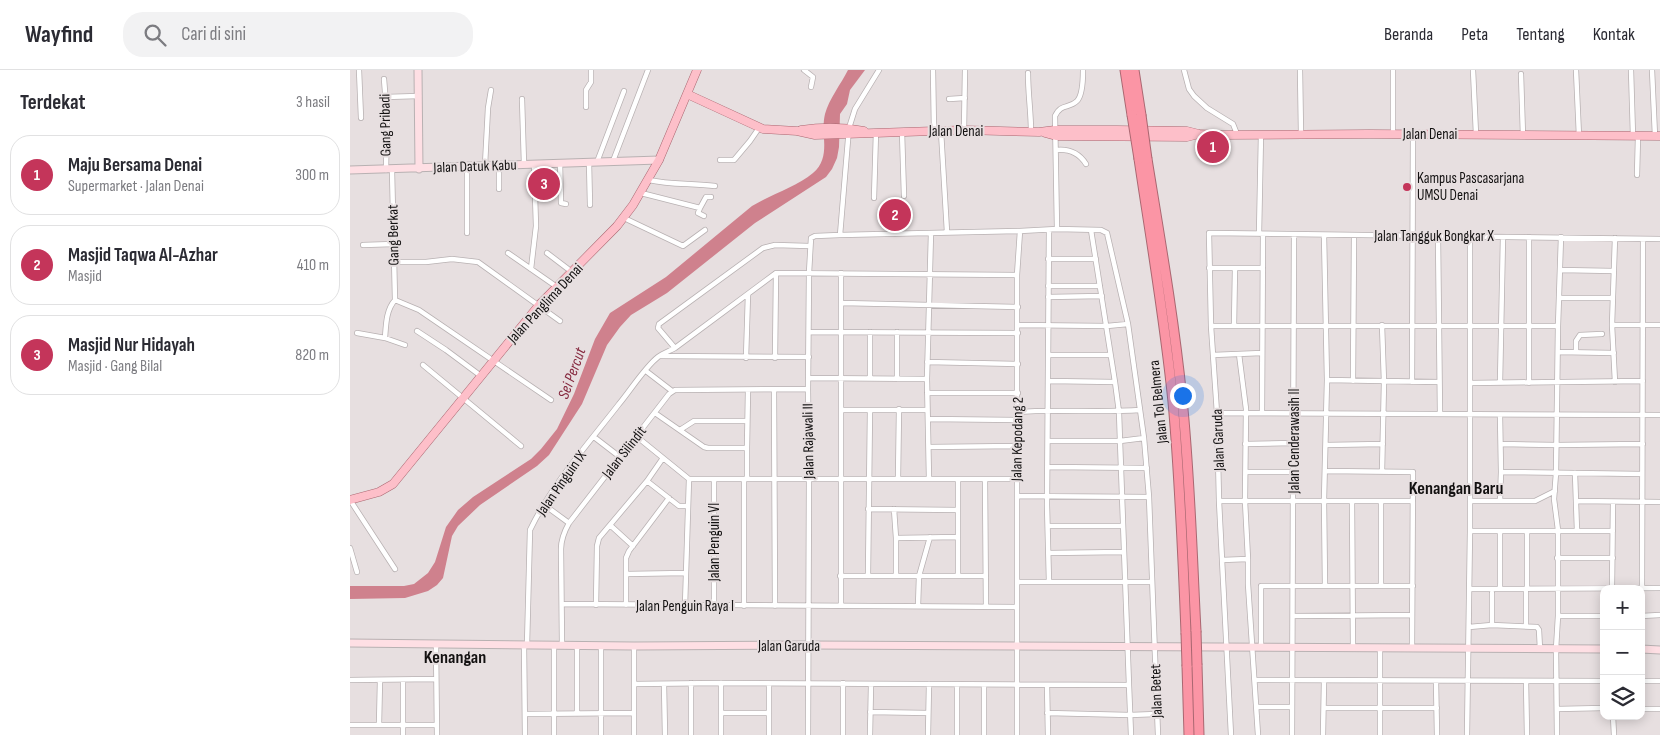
<!DOCTYPE html>
<html lang="id">
<meta charset="utf-8">
<style>
:root{--surface:#fff;--page:#f2f2f3;--text:#2b2b33;--muted:#7c7c81;--line:#e1e1e2;--accent:#c4355a}
body{margin:0;font-family:"Sofia Sans Condensed",sans-serif;background:var(--page);color:var(--text)}
.controls{position:absolute;right:15px;bottom:15px;display:grid;overflow:hidden;border-radius:10px;box-shadow:0 2px 12px #0003}
.controls button{width:45px;height:45px;display:grid;place-items:center;padding:0;border:0;border-bottom:1px solid var(--line);background:var(--surface);color:var(--text);font:25px sans-serif}
.you{position:absolute;left:832px;top:325px;width:18px;height:18px;margin:-12px;border:4px solid #fff;border-radius:50%;background:#1a73e8;box-shadow:0 0 0 8px #1a73e833}
.badge{display:grid;place-items:center;width:32px;height:32px;border-radius:50%;background:var(--accent);color:#fff;font-size:16px;font-weight:700}
.pin{position:absolute;translate:-50% -50%;border:2px solid #fff;box-shadow:0 1px 5px #0006}
.list{margin:0;padding:0;list-style:none}
h2{display:flex;justify-content:space-between;align-items:center;height:65px;margin:0;padding:0 20px;font-size:21px}
h2 small{font-size:16px;font-weight:400;color:var(--muted)}
.list li{display:grid;grid-template-columns:32px 1fr auto;gap:15px;align-items:center;box-sizing:border-box;height:80px;margin:0 10px 10px;padding:0 10px;border:1px solid var(--line);border-radius:20px}
.list b{display:block;font-size:19px;white-space:nowrap}
.list p{margin:0;font-size:16px;white-space:nowrap;color:var(--muted)}
.list em{font-size:16px;font-style:normal;color:var(--muted)}
.icon{flex:none;width:28px;height:28px;fill:none;stroke:currentColor;stroke-width:2;stroke-linecap:round;stroke-linejoin:round}
.map{position:relative;flex:none;width:1310px;height:665px;overflow:hidden}
header{display:flex;align-items:center;gap:30px;box-sizing:border-box;height:70px;padding:0 25px;background:var(--surface);border-bottom:1px solid var(--line)}
header strong{font-size:24px}
nav{display:flex;gap:28px;margin-inline-start:auto;font-size:18px}
.search{width:350px;height:45px;background:var(--page);display:flex;align-items:center;gap:12px;box-sizing:border-box;padding:0 18px;border-radius:20px;color:var(--muted);font-size:19px}
main{display:flex}
aside{flex:1;background:var(--surface)}
.map>svg:first-child{display:block}
</style>
<header>
<strong>Wayfind</strong>
<div class="search"><svg class="icon" aria-label="search" viewBox="0 0 24 24"><circle cx="10" cy="10" r="6"/><path d="M15 15l6 6"/></svg>Cari di sini</div>
<nav><a>Beranda</a><a>Peta</a><a>Tentang</a><a>Kontak</a></nav>
</header>
<main>
<aside>
<h2>Terdekat<small>3 hasil</small></h2>
<ul class="list">
<li><span class="badge">1</span><div><b>Maju Bersama Denai</b><p>Supermarket · Jalan Denai</p></div><em>300 m</em></li>
<li><span class="badge">2</span><div><b>Masjid Taqwa Al-Azhar</b><p>Masjid</p></div><em>410 m</em></li>
<li><span class="badge">3</span><div><b>Masjid Nur Hidayah</b><p>Masjid · Gang Bilal</p></div><em>820 m</em></li>
</ul>
</aside>
<div class="map">
<svg width="1310" height="665" viewBox="0 0 1310 665">
<rect width="100%" height="100%" fill="#e7dfe0"/>
<path fill="#cf818d" d="M498,0h17l-15,20 -3,14 -7,10 -1,33 -2,11 -5,11 -6,8 -71,46 -88,70 -36,22 -11,12 -13,18 -25,59 -33,51 -12,11 -57,39 -22,21 -6,10 -9,42 -6,7 -9,6 -23,7 -55,1v-13h54l10,-2 14,-11 7,-11 11,-35 12,-17 15,-13 58,-38 10,-10 16,-20 17,-35 21,-55 15,-26 56,-36 86,-71c20,-12 44,-19 61,-33 19,-16 7,-39 12,-59 4,-15 16,-30 23,-44z"/>
<g fill="none" stroke-linecap="round" stroke-linejoin="round">
<g stroke="#b8b1b2" stroke-width="6">
<path id="street" d="M9,0l2,48
M454,0l9,7 -2,10
M583,0l1,61
M834,0l5,19 5,7 13,12 26,16 4,10
M950,0l1,64
M1123,0l3,64
M1226,0l3,66
M1281,0l2,66
M1302,0l3,66
M678,3c0,21 3,39 3,59
M1171,4l2,62
M34,9l3,38 -1,53
M35,27l34,-1
M172,29l2,65
M599,29l16,-1
M236,37v-17l5,-8v-12
M614,60l1,-60
M591,61l6,101
M552,62l2,64
M1043,64v-64
M707,80c12,-1 22,3 29,14
M370,90h14l16,-19 9,-13
M263,91l35,-91
M239,92l1,43
M247,92l27,-71
M210,93l1,40 5,1
M135,95l3,-57 3,-18
M149,95v24
M117,96v67
M42,100l3,130
M1287,105l1,-38
M299,110c21,5 44,3 66,6
M291,123l59,15 -2,5 6,3
M524,128l2,-66
M350,138l6,-11h5
M274,148l59,28 22,-16
M707,159l-2,-113c6,-13 14,-7 22,-15 6,-6 6,-23 6,-31
M699,160l-2,275 2,77
M741,160l24,152
M909,164l2,-100
M490,165l9,-107 6,-19 24,-39
M974,165l3,145 -3,120 1,86
M1088,166l2,178
M1265,168l-3,87 3,57
M13,175l31,-1
M158,183l49,34
M197,183l25,19
M698,189h48
M44,192h32l26,-3 26,3 82,59
M859,198h54
M181,199l5,-43 -2,-62
M1210,200l54,1
M698,216h52
M698,227l54,-1
M1209,228h54
M45,230l24,10 132,90
M492,233l176,4
M668,255l89,1 21,-2
M1032,255l2,57 -2,90
M1262,255h48
M861,256h347
M884,256l1,-58
M67,261l29,19 35,26
M459,262l209,1
M7,263l28,5c1,-13 1,-28 10,-38
M35,268l20,7
M325,278l-17,-20 1,-4 104,-76 12,-3 34,1
M1208,282l56,1
M1226,282v-11l4,-6 22,-1
M699,285h61
M863,285l49,-2
M311,286l148,1
M396,288l2,-64
M425,288l1,-85
M577,292l91,2
M73,295l98,81
M296,301l26,20
M458,308l119,1
M520,308v-46
M547,309v-47
M977,310l112,2
M699,311l66,1 4,30 1,29 9,244
M1003,311l1,-145
M1062,312l1,-248
M1120,313l173,-2
M1150,313l3,-146
M1179,313v-146
M424,320l1,216
M577,323h91
M491,340h86
M667,342c41,-3 82,1 123,-2
M305,343l49,34 4,1h39v31
M867,343l443,2
M912,343l1,-179
M1150,345l1,57 141,2
M578,349l89,1
M330,360l14,-9h53
M286,366l53,43
M244,367l26,20
M699,371h71l24,-3
M895,374l49,-1
M1151,374l56,1 86,-1
M976,375l57,-1
M579,377l88,-1
M397,378l1,-58
M699,397l98,1
M975,401l88,1 -1,176
M896,402h48
M1225,403l2,58
M364,409v127
M548,409l1,-70
M579,409l-2,-100 4,-146
M608,409v97
M635,409l1,128
M297,411l32,25h8
M667,426l132,1
M0,430l45,69
M869,431h194
M1002,431l1,147
M1031,431v85
M1120,431h65l20,-10
M1150,431l1,-29
M1226,431l84,1
M193,434l26,19
M518,439l90,1
M544,439l2,29
M260,455l23,21
M698,456h75
M1120,461h143
M1150,461v57
M0,478l7,24
M699,483l75,-1
M1207,488h56
M898,489v25l10,151
M872,490l26,-1 -3,-58 1,-92 -7,-55
M276,504l60,-1
M518,505l2,-165
M490,506h146
M546,506v-38l62,-1
M667,512h134
M1177,518v-57
M1262,518l1,-85
M1292,518l1,-349
M1120,519l190,-1
M1142,523v32
M212,534l455,3
M246,535l1,-59 2,-8 48,-57 16,-23
M276,535v-47l3,-7 40,-53
M335,536l4,-127h328
M394,536v-127
M491,536v-333
M568,536l1,-30 11,-39
M943,546l119,-1
M1208,546h46
M1291,546l19,-1
M1176,556v-34
M1119,557l23,-2 45,2 2,3 1,19
M86,574l1,91
M174,575l1,90
M177,575l3,-115c22,-46 58,-86 89,-126 11,-13 26,-37 39,-47 5,-4 12,-6 17,-9l101,-75 241,2
M204,575v90
M212,575l-1,-96c0,-10 3,-17 8,-26l100,-129 6,-4 133,-1
M251,575v90
M911,577v-61h152
M0,610l86,-1
M905,610l349,1
M1086,611l1,54
M1176,611l1,54
M1291,611h19
M493,613v52
M284,614l87,-1 408,2 2,50
M314,614l1,51
M697,615l1,50
M907,637h35
M974,638h113
M1207,639l47,-1
M1291,639h19
M520,642l58,1
M371,643h48
M697,643l83,2 27,-1
M175,644l109,-1
M227,644v-68
M1263,646l1,19
M0,655h87
M29,655l1,-45
M53,665v-55
M284,665v-89
M341,665v-52
M371,665v-52
M419,665v-51
M458,665l1,-256 -1,-90 1,-116 2,-35 4,-2 25,-1 180,-4 37,-2 44,1 6,3 21,91 16,114 5,59 9,238
M520,665l1,-50
M578,665l1,-51
M607,665v-51
M634,665v-50
M667,665v-460l3,-44
M881,665l-12,-234 -2,-88 -6,-87 -2,-93 451,6
M942,665l2,-500
M973,665l1,-54
M1030,665v-87
M1117,665l3,-204v-295
M1207,665l-1,-86 2,-33v-86l-4,-31 2,-26 2,-147 3,-89"/>
</g>
<g stroke="#b8b1b2" stroke-width="9">
<path id="secondary" d="M68,0l1,99
M0,100l309,-10
M0,573l284,3 174,-1 796,4
M1291,579l19,1"/>
</g>
<g stroke="#aa6771" stroke-width="9">
<path id="primary" d="M337,24l76,35 34,2 18,4 149,-5 75,2 16,-2h62l70,1 12,3 23,1 147,-1 291,2
M451,60c21,-3 42,-3 63,1
M695,63l11,3 131,1 12,-3
M0,430l29,-8 14,-8 146,-179 78,-79 16,-21 26,-45 38,-90"/>
</g>
<g stroke="#aa6771" stroke-width="11">
<path id="highway" d="M775,0l7,45
M784,0l7,45
M789,89c12,81 26,162 34,243 7,77 10,154 13,231
M797,89c13,80 27,160 35,240 8,77 10,155 14,232
M847,595l2,70
M837,596l2,69"/>
</g>
<use href="#street" stroke="#fff" stroke-width="4.5"/>
<use href="#secondary" stroke="#fedfe4" stroke-width="7"/>
<use href="#primary" stroke="#fdbfc9" stroke-width="8"/>
<use href="#highway" stroke="#fb95a5" stroke-width="9"/>
<g stroke="#aa6771" stroke-width="11" stroke-linecap="butt">
<path id="highway-bridge" d="M782,45l7,44
M791,45l6,44
M846,561l1,34
M836,563l1,33"/>
</g>
<use href="#highway-bridge" stroke="#fb95a5" stroke-width="9"/>
</g>
<circle fill="#c4355a" stroke="#e7dfe0" stroke-width="2" cx="1057" cy="117" r="5"/>
<g text-anchor="middle" stroke-width="4" stroke-linejoin="round" paint-order="stroke">
<g font-size="15" fill="#131111" stroke="#e7dfe0">
<text transform="translate(35 55) rotate(-91)" y="5">Gang Pribadi</text>
<text x="606" y="66">Jalan Denai</text>
<text x="1080" y="69">Jalan Denai</text>
<text transform="translate(125 96) rotate(-2)" y="5">Jalan Datuk Kabu</text>
<text transform="translate(43 165) rotate(-91)" y="5">Gang Berkat</text>
<text x="1084" y="171">Jalan Tangguk Bongkar X</text>
<text transform="translate(195 233) rotate(-47)" y="5">Jalan Panglima Denai</text>
<text transform="translate(808 332) rotate(-96)" y="5">Jalan Tol Belmera</text>
<text transform="translate(667 369) rotate(-89)" y="5">Jalan Kepodang 2</text>
<text transform="translate(868 370) rotate(-92)" y="5">Jalan Garuda</text>
<text transform="translate(458 371) rotate(-91)" y="5">Jalan Rajawali II</text>
<text transform="translate(944 371) rotate(-90)" y="5">Jalan Cenderawasih II</text>
<text transform="translate(274 382) rotate(-52)" y="5">Jalan Silindit</text>
<text transform="translate(211 413) rotate(-55)" y="5">Jalan Pinguin IX</text>
<text transform="translate(364 472) rotate(-90)" y="5">Jalan Penguin VI</text>
<text x="335" y="541">Jalan Penguin Raya I</text>
<text x="439" y="581">Jalan Garuda</text>
<text transform="translate(806 621) rotate(-92)" y="5">Jalan Betet</text>
</g>
<g font-size="15" fill="#131111" stroke="#e7dfe0" text-anchor="start">
<text x="1067" y="113">Kampus Pascasarjana<tspan x="1067" dy="17">UMSU Denai</tspan></text>
</g>
<g font-size="16" font-style="italic" fill="#85283e" stroke="#e7dfe0">
<text transform="translate(221 303) rotate(-70)" y="6">Sei Percut</text>
</g>
<g font-size="18" font-weight="bold" fill="#131111" stroke="#e7dfe0">
<text x="1106" y="424">Kenangan Baru</text>
<text x="105" y="593">Kenangan</text>
</g>
</g>
</svg>
<div class="controls">
<button>+</button>
<button>−</button>
<button><svg class="icon" aria-label="layers" viewBox="0 0 24 24"><path d="M12 4l9 5-9 5-9-5zM3 14l9 5 9-5"/></svg></button>
</div>
<div class="you"></div>
<div class="pin badge" style="left:863px;top:77px">1</div>
<div class="pin badge" style="left:545px;top:145px">2</div>
<div class="pin badge" style="left:194px;top:114px">3</div>
</div>
</main>
